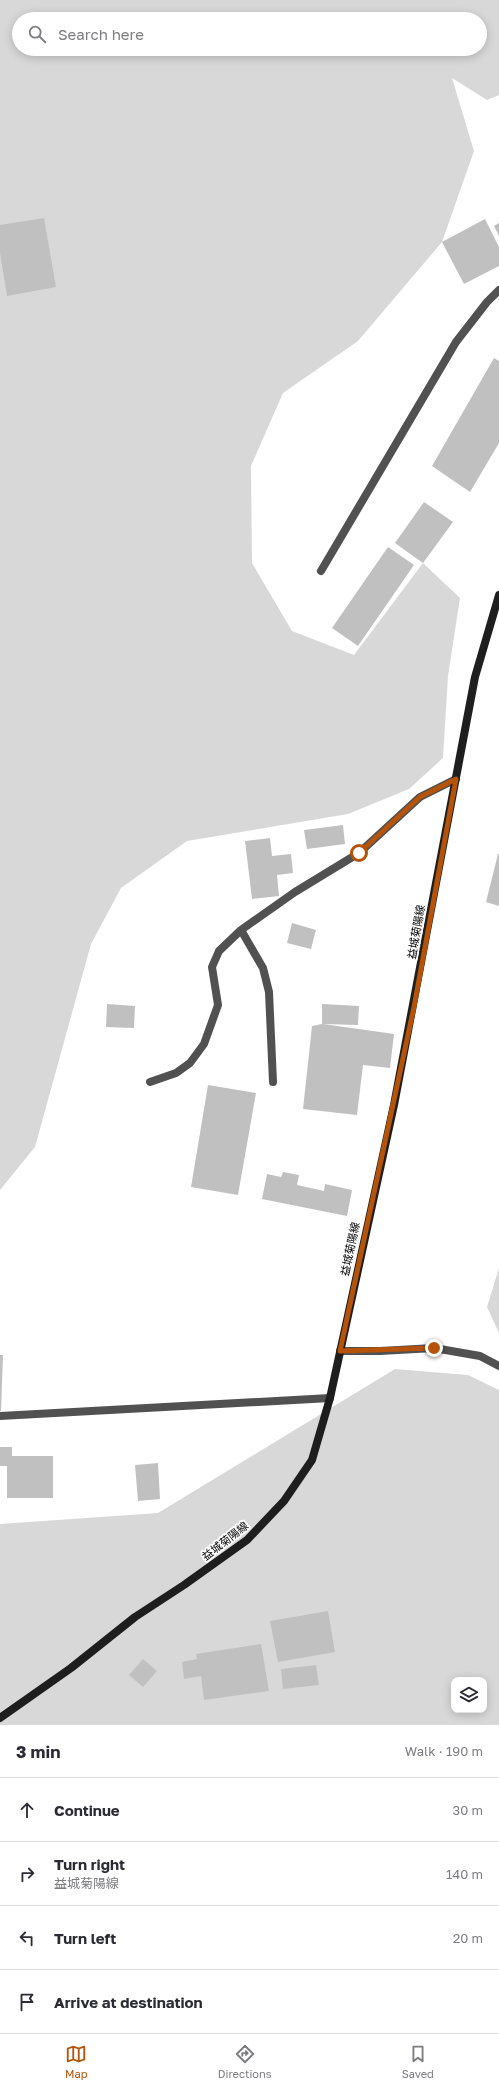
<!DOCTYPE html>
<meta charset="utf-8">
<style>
:root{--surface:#fff;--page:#f2f2f3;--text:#2b2b33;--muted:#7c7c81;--line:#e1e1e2;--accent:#b45309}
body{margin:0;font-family:"Golos Text","Noto Sans JP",sans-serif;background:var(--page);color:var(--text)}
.controls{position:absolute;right:12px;bottom:12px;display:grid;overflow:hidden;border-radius:8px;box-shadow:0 2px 10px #0003}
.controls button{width:36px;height:36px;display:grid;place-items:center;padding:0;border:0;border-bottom:1px solid var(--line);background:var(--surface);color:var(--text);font:20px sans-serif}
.stop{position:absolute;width:12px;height:12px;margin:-9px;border:3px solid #b45309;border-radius:50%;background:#fff}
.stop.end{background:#b45309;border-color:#fff;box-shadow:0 1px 4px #0008}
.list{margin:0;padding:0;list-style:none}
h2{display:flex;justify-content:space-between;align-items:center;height:52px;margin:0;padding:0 16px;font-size:17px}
h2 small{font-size:13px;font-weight:400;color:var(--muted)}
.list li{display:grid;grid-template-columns:26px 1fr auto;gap:12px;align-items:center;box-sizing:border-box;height:64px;padding:0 16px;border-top:1px solid var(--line)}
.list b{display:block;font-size:15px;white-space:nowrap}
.list p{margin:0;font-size:13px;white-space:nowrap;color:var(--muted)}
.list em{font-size:13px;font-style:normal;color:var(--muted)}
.icon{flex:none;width:22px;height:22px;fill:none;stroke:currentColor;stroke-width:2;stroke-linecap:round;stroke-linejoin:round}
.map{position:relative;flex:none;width:499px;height:1725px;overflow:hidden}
.search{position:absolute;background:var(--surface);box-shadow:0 2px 10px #0003;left:12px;right:12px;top:12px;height:44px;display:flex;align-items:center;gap:10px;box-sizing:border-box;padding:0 14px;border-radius:22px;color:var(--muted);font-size:15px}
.sheet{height:308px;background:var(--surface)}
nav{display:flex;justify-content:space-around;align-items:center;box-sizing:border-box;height:56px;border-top:1px solid var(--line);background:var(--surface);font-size:11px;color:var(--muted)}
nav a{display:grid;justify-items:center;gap:2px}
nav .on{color:var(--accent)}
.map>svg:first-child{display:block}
</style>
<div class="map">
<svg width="499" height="1725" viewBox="0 0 499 1725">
<rect width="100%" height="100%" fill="#fff"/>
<path fill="#d8d8d8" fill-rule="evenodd" d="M0,0h499v95l-12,5 -35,-22 22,73 -32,91 -84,99 -75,52 -32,73 1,97 40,68 62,24 69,-92 37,35 -12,78 -5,82 -34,31 -61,25 -161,27 -66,47 -30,56 -56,203 -35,43zM19,19h461v30h-461z
M499,1268v65l-12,-26z
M395,1369l73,6 31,15v335h-499v-201l158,-11zM454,1680h30v30h-30z"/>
<path fill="#c0c0c0" d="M44,218l12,69 -49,9 -7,-43v-28z
M485,219l14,28v19l-35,18 -22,-42z
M499,223v13l-5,-10z
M494,358l5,3v82l-29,49 -38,-26z
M424,502l29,20 -30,41 -28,-20z
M388,547l26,18 -56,81 -26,-18z
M343,825l2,19 -38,5 -3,-19z
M270,838l2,18 19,-2 2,19 -16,2 2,21 -27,3 -7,-58z
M498,854h1v52l-13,-4z
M292,923l24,7 -5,19 -24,-6z
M107,1004l28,2 -1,22 -28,-1z
M322,1004l37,2 -1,19 -35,-1 71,10 -4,34 -27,-3 -6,50 -54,-6 9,-83 10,-2z
M208,1085l48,8 -18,102 -47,-8z
M283,1172l16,3 -2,10 27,6 1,-7 27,6 -5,26 -85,-17 5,-25 14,3z
M0,1355h3l-2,56h-1z
M0,1447h12v9h41v42h-46v-32h-7z
M158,1463l2,36 -22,2 -3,-36z
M328,1611l7,41 -57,10 -8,-41z
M261,1644l8,47 -65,9 -3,-24 -17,3 -2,-17 15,-3 -1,-5z
M143,1659l14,12 -14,16 -14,-12z
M316,1665l3,20 -36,4 -2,-20z"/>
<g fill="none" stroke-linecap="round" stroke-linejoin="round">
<path stroke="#515151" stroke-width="8" d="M321,571l135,-229 31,-40 12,-12
M241,930l22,38 6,24 4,90
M150,1082l26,-9 14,-10 14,-19 14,-39 -6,-38 7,-16 22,-21 54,-38 64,-39 61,-56 36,-18
M0,1416l330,-18"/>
<path stroke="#515151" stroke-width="8" d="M340,1351h40l54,-3 46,8 19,10"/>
<path stroke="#1e1e1e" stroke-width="8" d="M0,1718l71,-50 64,-51 49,-32 63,-45 37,-39 28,-41 18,-62 64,-293 81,-428 24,-82"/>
</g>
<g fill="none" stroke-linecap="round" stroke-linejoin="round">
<path stroke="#b45309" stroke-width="5" d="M359,853l61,-56 36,-18 -42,228 -74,344 94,-3"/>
</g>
<g text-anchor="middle" stroke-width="3.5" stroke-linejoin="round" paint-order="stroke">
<g font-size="11" fill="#000" stroke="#fff">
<text transform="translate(416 932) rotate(-80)" y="4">益城菊陽線</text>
<text transform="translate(350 1249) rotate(-78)" y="4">益城菊陽線</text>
<text transform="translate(225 1541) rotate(-38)" y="4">益城菊陽線</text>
</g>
</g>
</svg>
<div class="controls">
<button><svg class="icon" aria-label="layers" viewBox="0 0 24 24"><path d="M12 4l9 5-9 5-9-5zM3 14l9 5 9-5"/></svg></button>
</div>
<div class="stop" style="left:359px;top:853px"></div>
<div class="stop end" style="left:434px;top:1348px"></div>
<div class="search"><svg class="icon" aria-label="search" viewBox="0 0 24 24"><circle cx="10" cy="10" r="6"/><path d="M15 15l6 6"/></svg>Search here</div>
</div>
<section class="sheet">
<h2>3 min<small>Walk · 190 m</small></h2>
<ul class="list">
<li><svg class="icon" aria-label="ahead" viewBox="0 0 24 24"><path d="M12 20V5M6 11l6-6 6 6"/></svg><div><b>Continue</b></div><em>30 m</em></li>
<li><svg class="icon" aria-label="right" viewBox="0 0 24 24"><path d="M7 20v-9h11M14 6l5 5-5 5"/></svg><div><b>Turn right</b><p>益城菊陽線</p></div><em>140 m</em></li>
<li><svg class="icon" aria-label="left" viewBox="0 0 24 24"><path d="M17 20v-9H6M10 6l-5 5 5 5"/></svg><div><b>Turn left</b></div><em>20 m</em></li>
<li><svg class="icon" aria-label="arrive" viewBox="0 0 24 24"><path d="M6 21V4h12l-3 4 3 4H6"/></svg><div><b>Arrive at destination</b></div></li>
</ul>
</section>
<nav>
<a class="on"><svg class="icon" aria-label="map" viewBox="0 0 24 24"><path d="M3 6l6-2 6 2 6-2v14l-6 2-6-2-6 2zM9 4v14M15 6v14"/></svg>Map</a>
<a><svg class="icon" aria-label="directions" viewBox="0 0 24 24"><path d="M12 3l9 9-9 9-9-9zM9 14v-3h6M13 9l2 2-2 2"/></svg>Directions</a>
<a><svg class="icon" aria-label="saved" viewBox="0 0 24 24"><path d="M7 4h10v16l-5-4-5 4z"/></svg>Saved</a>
</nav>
